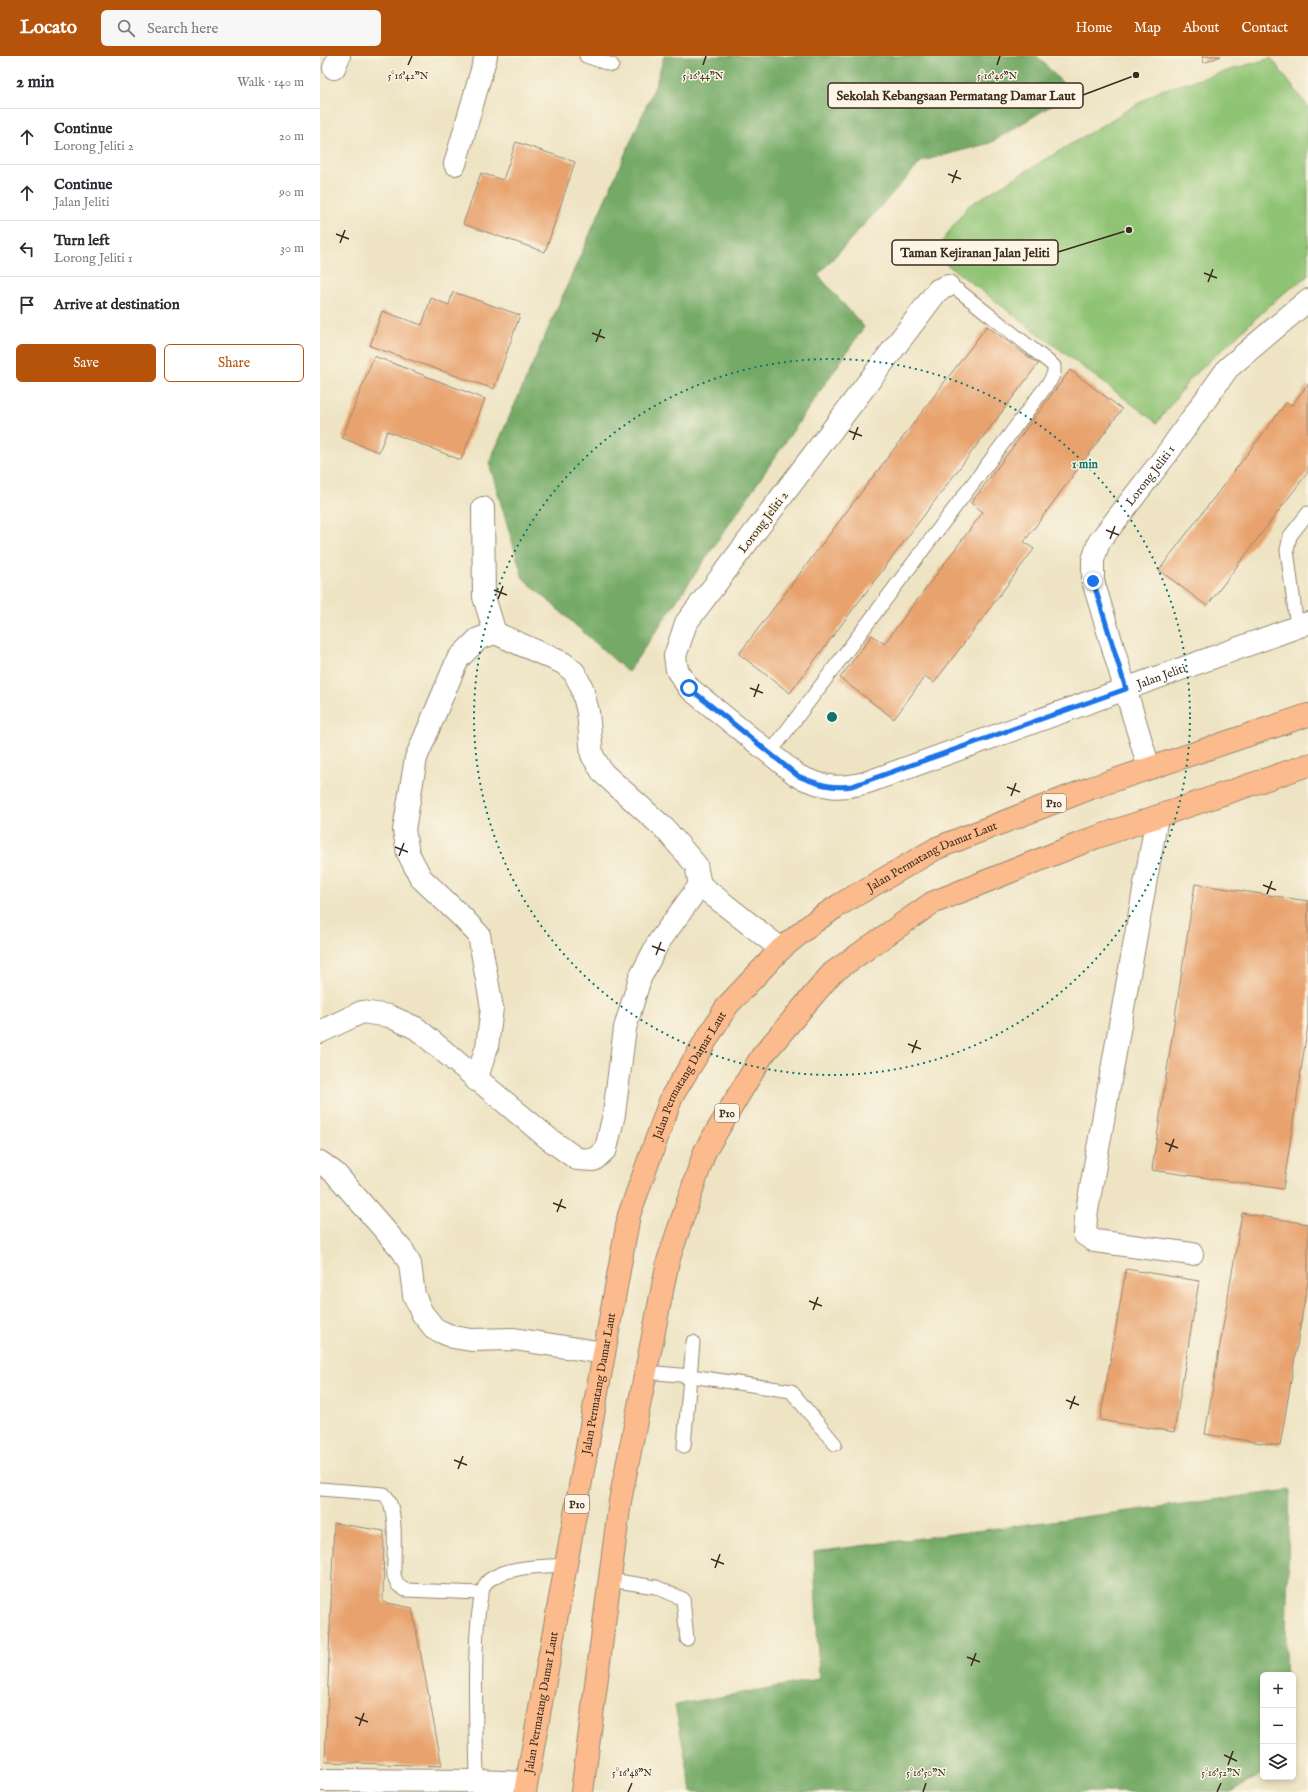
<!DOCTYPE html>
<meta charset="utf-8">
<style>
:root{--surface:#fff;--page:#f7f7f7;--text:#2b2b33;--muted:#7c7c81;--line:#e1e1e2;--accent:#b45309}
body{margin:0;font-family:"IM FELL English",serif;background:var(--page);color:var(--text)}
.controls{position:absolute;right:12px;bottom:12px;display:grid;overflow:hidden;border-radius:6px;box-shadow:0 2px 6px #0003}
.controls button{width:36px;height:36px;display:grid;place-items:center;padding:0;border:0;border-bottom:1px solid var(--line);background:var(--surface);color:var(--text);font:20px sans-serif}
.stop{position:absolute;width:12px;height:12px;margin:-9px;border:3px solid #1a73e8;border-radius:50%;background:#fff}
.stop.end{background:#1a73e8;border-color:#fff;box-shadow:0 1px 4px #0008}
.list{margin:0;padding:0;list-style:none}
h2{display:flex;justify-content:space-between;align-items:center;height:52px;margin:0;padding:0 16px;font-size:17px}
h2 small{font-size:13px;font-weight:400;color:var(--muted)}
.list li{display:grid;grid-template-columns:26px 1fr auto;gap:12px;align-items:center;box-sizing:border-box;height:56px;padding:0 16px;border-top:1px solid var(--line)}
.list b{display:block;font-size:15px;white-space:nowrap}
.list p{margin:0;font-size:13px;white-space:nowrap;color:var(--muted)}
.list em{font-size:13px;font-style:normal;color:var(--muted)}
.actions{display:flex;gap:8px;padding:12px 16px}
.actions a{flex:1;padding:9px 0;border:1px solid var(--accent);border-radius:6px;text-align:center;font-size:14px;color:var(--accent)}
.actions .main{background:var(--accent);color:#fff}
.icon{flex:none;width:22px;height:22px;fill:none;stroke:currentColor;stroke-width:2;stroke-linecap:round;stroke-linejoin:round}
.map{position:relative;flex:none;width:988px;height:1736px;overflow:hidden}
header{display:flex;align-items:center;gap:24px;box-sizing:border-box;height:56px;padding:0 20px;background:var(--accent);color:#fff}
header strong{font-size:19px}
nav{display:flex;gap:22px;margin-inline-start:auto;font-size:14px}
.search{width:280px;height:36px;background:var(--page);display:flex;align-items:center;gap:10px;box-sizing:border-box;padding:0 14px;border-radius:6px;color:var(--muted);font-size:15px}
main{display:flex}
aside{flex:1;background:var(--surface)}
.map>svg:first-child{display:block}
</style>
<header>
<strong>Locato</strong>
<div class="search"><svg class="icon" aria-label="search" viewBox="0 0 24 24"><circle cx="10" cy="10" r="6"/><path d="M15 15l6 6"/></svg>Search here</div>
<nav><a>Home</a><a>Map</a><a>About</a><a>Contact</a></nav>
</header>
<main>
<aside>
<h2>2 min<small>Walk · 140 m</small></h2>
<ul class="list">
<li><svg class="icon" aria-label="ahead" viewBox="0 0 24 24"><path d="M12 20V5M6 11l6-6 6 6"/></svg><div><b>Continue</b><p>Lorong Jeliti 2</p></div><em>20 m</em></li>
<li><svg class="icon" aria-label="ahead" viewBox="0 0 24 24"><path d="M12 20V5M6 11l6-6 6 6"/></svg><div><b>Continue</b><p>Jalan Jeliti</p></div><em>90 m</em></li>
<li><svg class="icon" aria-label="left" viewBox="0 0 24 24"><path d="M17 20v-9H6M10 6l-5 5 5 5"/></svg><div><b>Turn left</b><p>Lorong Jeliti 1</p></div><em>30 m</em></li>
<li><svg class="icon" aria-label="arrive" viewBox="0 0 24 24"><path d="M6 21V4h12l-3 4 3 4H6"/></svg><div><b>Arrive at destination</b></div></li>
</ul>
<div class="actions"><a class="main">Save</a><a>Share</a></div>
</aside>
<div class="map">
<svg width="988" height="1736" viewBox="0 0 988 1736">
<rect width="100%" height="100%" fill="#fcf5e5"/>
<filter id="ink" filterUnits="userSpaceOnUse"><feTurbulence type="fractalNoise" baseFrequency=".025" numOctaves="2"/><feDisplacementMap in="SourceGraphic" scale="8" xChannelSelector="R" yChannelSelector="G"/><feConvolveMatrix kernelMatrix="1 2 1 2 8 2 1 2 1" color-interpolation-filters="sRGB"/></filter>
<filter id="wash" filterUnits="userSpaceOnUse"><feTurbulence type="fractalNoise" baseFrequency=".012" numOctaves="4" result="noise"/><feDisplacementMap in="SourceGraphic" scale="16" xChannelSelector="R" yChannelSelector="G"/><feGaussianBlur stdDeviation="0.9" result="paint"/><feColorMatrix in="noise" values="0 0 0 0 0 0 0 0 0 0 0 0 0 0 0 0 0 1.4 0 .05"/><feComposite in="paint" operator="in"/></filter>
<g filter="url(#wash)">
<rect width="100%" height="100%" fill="#eee4c4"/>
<path fill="#90c475" stroke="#66774a" d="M951,2l37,49v169l-28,20 -89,82 -34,45 -224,-169 35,-48 191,-115z"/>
<path fill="#74aa66" stroke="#586a42" d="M344,0h373l35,37 -82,50 -68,18 -104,114 46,52 -236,345 -105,-94 -34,-115 167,-379z
M970,1434l-5,185h-22v98l-32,19h-539l-17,-87 144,-26 -5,-127z"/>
<g id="blocks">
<path fill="#e8a26d" d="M882,0h19l-17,7z
M196,86l59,20 -30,90 -82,-28 18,-51 22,7z
M133,236l67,23 -26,74 -124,-43 12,-35 40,14 9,-27 18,7z
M667,270l51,38 -248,329 -51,-39z
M54,300l111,43 -24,61 -74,-29 -8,21 -37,-14z
M750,314l52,39 -98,133 10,7 -100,134 -9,-7 -31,43 -54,-41 32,-43 12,9 99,-132 -12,-9z
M988,328v88l-101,134 -48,-36 127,-167 6,2z
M875,828l113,17v123l-25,165 -131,-19z
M922,1157l66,11v56l-28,166 -75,-12z
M806,1213l73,12 -25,151 -74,-12z
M14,1467l50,8 -1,71 29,6 30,158 -117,-4z"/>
</g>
</g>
<g filter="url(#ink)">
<use href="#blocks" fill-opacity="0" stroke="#948771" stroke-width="1"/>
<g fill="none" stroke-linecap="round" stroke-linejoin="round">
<g stroke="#948771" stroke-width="15">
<path id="service" d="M266,0l26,9
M977,571l-10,-77 3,-14 18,-23
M450,697l280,-372 4,-8v-7l-96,-76 -10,-4
M326,1316l45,4 100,15 44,53
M364,1390l9,-104
M0,1433l64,5c15,13 9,61 10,82l4,9 7,5 76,3
M290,1524l46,7 27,12 4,40
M157,1725c0,-30 -8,-187 12,-201 22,-15 52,-13 77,-15"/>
</g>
<g stroke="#948771" stroke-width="24">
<g id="minor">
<path d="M14,12l5,-12"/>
<path d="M135,108l31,-108"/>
<path id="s1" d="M628,230l-10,4 -252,333 -11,33 2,14 12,18 109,88c27,12 41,14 70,6l440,-159"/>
<path d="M163,452l1,89 11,36 68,30 11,9 8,16 6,24 4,43 11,18 62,56 31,36 4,20 81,64"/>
<path id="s2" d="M829,712l-56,-187v-21l6,-18 67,-87 62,-87 80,-68"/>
<path d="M837,761l-71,399 -1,19 10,6 97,13"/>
<path d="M0,976l42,-20 27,4 27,12 133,111 28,20 17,1 12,-11 8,-35 11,-86 15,-50 18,-35 42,-58"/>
<path d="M156,1024l11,-33 5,-39 -13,-73 -16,-17 -42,-40 -13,-25 -4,-23 12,-72 42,-99 20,-20 17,-6"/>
<path d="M0,1106l15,11 68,78 7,13 4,31 8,18 13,16 18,8 18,3 43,-1 90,14"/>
<path d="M0,1724l157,1 49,2"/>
</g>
</g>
<g stroke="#948771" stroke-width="24">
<g id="trunk">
<path id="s3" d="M205,1736l104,-577 43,-119 55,-90 54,-57 33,-27 25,-17 98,-57 154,-60 217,-73"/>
<path d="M262,1736l38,-291 48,-240 37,-110 57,-95 70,-83 100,-70 162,-65 214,-73"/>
</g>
</g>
<use href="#service" stroke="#fff" stroke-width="13"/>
<use href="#minor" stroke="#fff" stroke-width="22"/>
<use href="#trunk" stroke="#fbbb8c" stroke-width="22"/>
</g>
</g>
<g fill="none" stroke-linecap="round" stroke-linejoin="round" filter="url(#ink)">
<path stroke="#1a73e8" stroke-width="5" d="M369,632l109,88c19,8 34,13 54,10l274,-97 -33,-108"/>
</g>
<path fill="none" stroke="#3b2a1e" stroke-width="1.5" d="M88,9l4,-9M383,9l3,-9M677,9l3,-9M628,118l13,5M632,127l5,-13M16,178l13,5M20,187l5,-13M884,217l13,5M888,226l5,-13M272,277l13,5M276,286l5,-13M529,375l13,5M533,384l5,-13M786,474l13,5M790,483l5,-13M174,534l13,5M178,543l5,-13M430,632l13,5M434,641l5,-13M687,731l13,5M691,740l5,-13M75,791l13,5M79,800l5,-13M943,829l13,5M947,838l5,-13M332,890l13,5M336,899l5,-13M588,988l13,5M592,997l5,-13M845,1087l13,5M849,1096l5,-13M233,1147l13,5M237,1156l5,-13M489,1245l13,5M493,1254l5,-13M746,1344l13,5M750,1353l5,-13M134,1404l13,5M138,1413l5,-13M391,1503l13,5M395,1512l5,-14M647,1601l13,5M651,1610l5,-13M35,1661l13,5M39,1670l5,-13M904,1699l13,6M908,1709l5,-14M308,1736l4,-9M603,1736l3,-9M897,1736l4,-9"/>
<circle fill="none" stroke="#0f766e" stroke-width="2" stroke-dasharray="2 4" cx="512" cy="661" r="358"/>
<g text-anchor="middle" stroke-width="3" stroke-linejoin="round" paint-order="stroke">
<g fill="#fcf5e5" stroke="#75675a" stroke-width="1">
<rect x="722" y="738" width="24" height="18" rx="3"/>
<rect x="395" y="1048" width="24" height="18" rx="3"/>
<rect x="245" y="1439" width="24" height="18" rx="3"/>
</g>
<g font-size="11" font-weight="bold" fill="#3b2a1e">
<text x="734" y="751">P10</text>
<text x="407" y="1061">P10</text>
<text x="257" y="1452">P10</text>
</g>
<g font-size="12" fill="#3b2a1e" stroke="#fcf5e5">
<text dy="4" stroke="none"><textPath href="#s2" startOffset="319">Lorong Jeliti 1</textPath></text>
<text transform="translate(443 466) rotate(-53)" y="4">Lorong Jeliti 2</text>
<text dy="4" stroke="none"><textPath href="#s1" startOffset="1023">Jalan Jeliti</textPath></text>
<text dy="4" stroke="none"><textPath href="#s3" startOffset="1075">Jalan Permatang Damar Laut</textPath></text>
<text dy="4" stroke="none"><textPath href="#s3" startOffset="739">Jalan Permatang Damar Laut</textPath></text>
<text dy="4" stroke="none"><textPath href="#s3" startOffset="415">Jalan Permatang Damar Laut</textPath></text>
<text dy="4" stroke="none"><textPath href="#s3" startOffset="91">Jalan Permatang Damar Laut</textPath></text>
</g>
</g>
<g font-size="10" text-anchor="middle" fill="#3b2a1e" stroke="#fcf5e5" stroke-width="3" stroke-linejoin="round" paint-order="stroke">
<text x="383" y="23">5°16'44"N</text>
<text x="88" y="23">5°16'42"N</text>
<text x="677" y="23">5°16'46"N</text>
<text x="312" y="1720">5°16'48"N</text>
<text x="606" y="1720">5°16'50"N</text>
<text x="901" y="1720">5°16'52"N</text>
</g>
<circle cx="512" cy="661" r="6" fill="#0f766e" stroke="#fcf5e5" stroke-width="2"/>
<g font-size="12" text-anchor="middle" font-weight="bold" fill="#0f766e" stroke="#fcf5e5" stroke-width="3" stroke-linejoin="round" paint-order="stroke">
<text x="765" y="412">1 min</text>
</g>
<path fill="none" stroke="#3b2a1e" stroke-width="1.5" d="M816 19L763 39M809 174L738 196"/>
<g fill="#3b2a1e" stroke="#fcf5e5" stroke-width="1.5">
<circle cx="816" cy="19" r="4"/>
<circle cx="809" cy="174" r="4"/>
</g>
<g fill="#fcf5e5" stroke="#3b2a1e" stroke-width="1.5">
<rect x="508" y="27" width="255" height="25" rx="4"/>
<rect x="572" y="184" width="166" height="25" rx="4"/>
</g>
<g font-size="13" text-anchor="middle" font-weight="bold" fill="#3b2a1e">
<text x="636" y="44">Sekolah Kebangsaan Permatang Damar Laut</text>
<text x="655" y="201">Taman Kejiranan Jalan Jeliti</text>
</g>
</svg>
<div class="controls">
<button>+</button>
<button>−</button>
<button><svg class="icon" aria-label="layers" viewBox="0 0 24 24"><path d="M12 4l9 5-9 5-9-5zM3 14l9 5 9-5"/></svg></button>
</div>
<div class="stop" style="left:369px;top:632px"></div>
<div class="stop end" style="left:773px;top:525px"></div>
</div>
</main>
